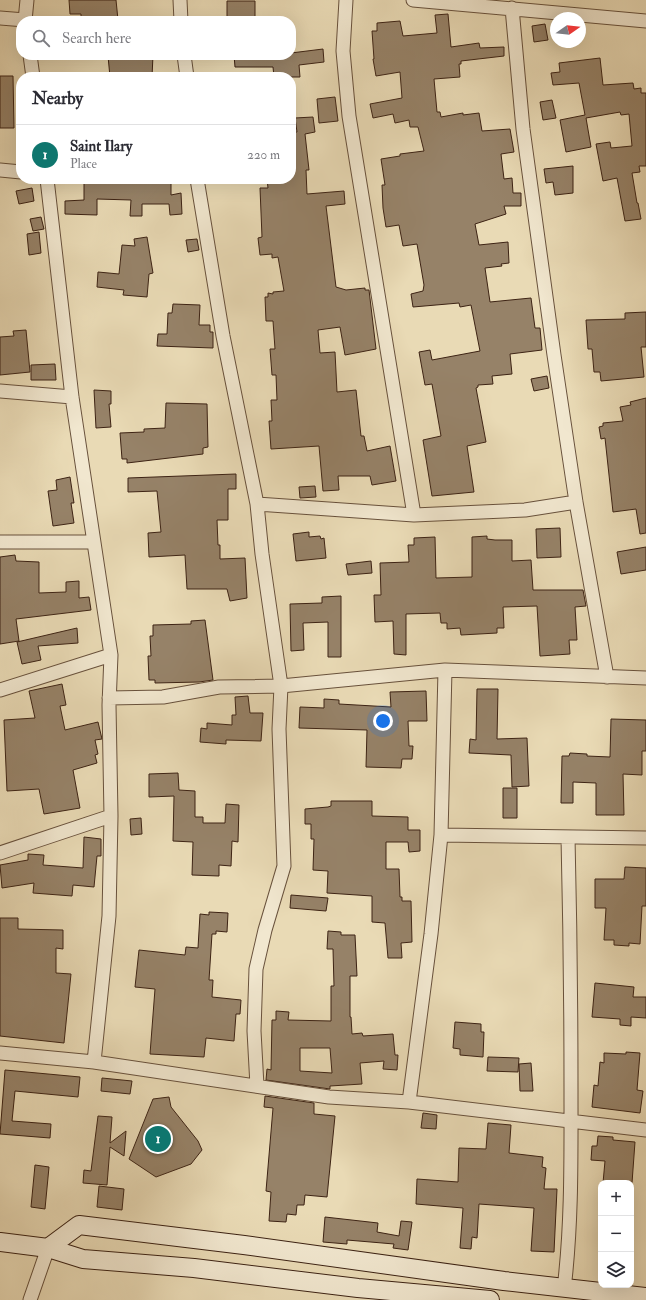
<!DOCTYPE html>
<meta charset="utf-8">
<style>
:root{--surface:#fff;--page:#f7f7f7;--text:#2b2b33;--muted:#7c7c81;--line:#e1e1e2;--accent:#0f766e}
body{margin:0;font-family:"IM FELL Double Pica",serif;background:var(--page);color:var(--text)}
.controls{position:absolute;right:12px;bottom:12px;display:grid;overflow:hidden;border-radius:8px;box-shadow:0 4px 16px #0002}
.controls button{width:36px;height:36px;display:grid;place-items:center;padding:0;border:0;border-bottom:1px solid var(--line);background:var(--surface);color:var(--text);font:20px sans-serif}
.compass{position:absolute;left:550px;top:12px;width:36px;height:36px;border-radius:50%;background:var(--surface);box-shadow:0 4px 16px #0002;rotate:76deg}
.you{position:absolute;left:383px;top:721px;width:14px;height:14px;margin:-10px;border:3px solid #fff;border-radius:50%;background:#1a73e8;box-shadow:0 0 0 6px #1a73e833}
.badge{display:grid;place-items:center;width:26px;height:26px;border-radius:50%;background:var(--accent);color:#fff;font-size:13px;font-weight:700}
.pin{position:absolute;translate:-50% -50%;border:2px solid #fff;box-shadow:0 1px 4px #0006}
.list{margin:0;padding:0;list-style:none}
h2{display:flex;justify-content:space-between;align-items:center;height:52px;margin:0;padding:0 16px;font-size:17px}
h2 small{font-size:13px;font-weight:400;color:var(--muted)}
.list li{display:grid;grid-template-columns:26px 1fr auto;gap:12px;align-items:center;box-sizing:border-box;height:60px;padding:0 16px;border-top:1px solid var(--line)}
.list b{display:block;font-size:15px;white-space:nowrap}
.list p{margin:0;font-size:13px;white-space:nowrap;color:var(--muted)}
.list em{font-size:13px;font-style:normal;color:var(--muted)}
.icon{flex:none;width:22px;height:22px;fill:none;stroke:currentColor;stroke-width:2;stroke-linecap:round;stroke-linejoin:round}
.map{position:relative;flex:none;width:646px;height:1300px;overflow:hidden}
.search{position:absolute;background:var(--surface);box-shadow:0 4px 16px #0002;left:16px;top:16px;width:280px;height:44px;display:flex;align-items:center;gap:10px;box-sizing:border-box;padding:0 14px;border-radius:16px;color:var(--muted);font-size:15px}
.panel{position:absolute;background:var(--surface);box-shadow:0 4px 16px #0002;left:16px;top:72px;width:280px;height:112px;border-radius:16px}
.map>svg:first-child{display:block}
</style>
<div class="map">
<svg width="646" height="1300" viewBox="0 0 646 1300">
<rect width="100%" height="100%" fill="#e9dab5"/>
<filter id="stains"><feTurbulence type="fractalNoise" baseFrequency=".005" numOctaves="4"/><feColorMatrix values="0 0 0 0 .2 0 0 0 0 .09 0 0 0 0 .02 0 0 0 .5 -.17"/></filter>
<radialGradient id="worn" r=".72"><stop offset=".6" stop-color="#630" stop-opacity="0"/><stop offset="1" stop-color="#630" stop-opacity=".3"/></radialGradient>
<path fill="#968268" stroke="#3d2314" fill-rule="evenodd" d="M69,0h47l2,20 -37,1v-7h-11z
M227,1h28v20h-28z
M448,14l3,33 28,-4 1,5 24,-1v9l-43,5v3h-2l1,13 -26,2 3,33h3l1,5 22,-4v2l16,-2 3,18 28,-2 4,23 -13,2 3,25 8,-1 1,15h8v13h-17l2,8 -31,10 4,21 29,-3 1,21 -8,1 1,2 -17,2 5,34 41,-4 4,30h5l2,22 -32,4 2,20 -20,2 1,8 -15,1v2l-2,1 10,54 -19,4 7,46 -42,4 -9,-56 18,-4 -9,-52 -7,1 -6,-33 11,-2 2,10 48,-9 -9,-46 -11,2 -1,-4 -46,4 -2,-13 12,-3 1,-6 -7,-41 -14,2 -4,-21 -13,2 -3,-19 -1,-23h3l-4,-26 19,-3v-2l24,-3 -6,-24h-8l-1,-7 -14,3 -2,-9 -20,4 -3,-14 32,-6 -2,-26 -24,4 -3,-17h1l-2,-28h5v-8l23,-2 3,15 34,-3 -2,-18z
M545,24l3,16 -14,2 -2,-16z
M323,49l1,13 -25,3 1,12h-26l-1,-10h-38l-1,-12h57v-2z
M153,55l-1,22h-42l-2,-21z
M600,58l3,27 30,-2 1,6 7,-1v5h5v73h-7l1,6 -8,1 5,30h1l3,16 -16,2 -8,-43 -14,3 -7,-37 14,-2 1,6 21,-2 -3,-32 -8,1 -1,-3 -34,6 5,29 -25,5 -6,-32 25,-5 -6,-32 -26,2 -2,-12 9,-1 -1,-9z
M0,76h13l1,52h-14z
M335,97l3,24 -19,2 -2,-24z
M552,100l4,18 -13,2 -3,-18z
M313,117l2,15 -10,2 4,36h-3l1,24 37,-3 1,13 -19,2 10,81 10,3 19,-2v2h4l7,59 -31,6 -5,-28 -22,3 2,23 15,-1 2,40 19,-2 5,46h3l3,15 23,-5 6,35 -24,4 -2,-9h-32l1,14 -16,1 -4,-45 -48,3 -2,-28h3l-1,-21h6l-1,-25h-4l-2,-26h5l-2,-28h-7l-1,-24h3v-4l5,1v-2l11,-1 -6,-34 -6,1v-4l-12,1 -2,-17 4,-1 -2,-49h8l-1,-9h24v-47h6l-2,-14z
M573,166v27l-18,2 -2,-13 -7,1 -2,-14z
M111,179h15v3h45v13l10,-2 1,21 -12,1 -1,-11h-27v12h-12l1,-16 -34,-1v16l-32,-1v-13l19,-1v-17h28z
M32,188l2,13 -15,3 -3,-13z
M41,217l3,12 -11,2 -3,-12z
M39,232l2,21 -12,2 -2,-21z
M147,237l6,36 -4,1 -2,23 -24,-2 1,-5 -27,-3 1,-15 21,2 3,-29 13,1 -1,-7z
M197,239l2,11 -11,2 -2,-12z
M173,304l27,1 -1,20h11v7h3v16l-56,-2 1,-12h9l1,-21h4z
M646,312v35h-5l3,30 -43,4 -1,-9h-6l-2,-23h-4l-2,-29 39,-1v-6z
M26,330l4,42 -30,3v-38l14,-1 -1,-5z
M55,364l1,16h-25v-15z
M547,376l2,12 -15,3 -3,-12z
M94,390l17,1v13h-2l2,23 -15,1z
M646,398v135l-6,1 -4,-25 -23,3 -8,-74 -4,1 -2,-12 4,-1v-3l20,-2 -3,-14 11,-2 -1,-3z
M166,403l41,1 1,43 -5,1v6l-76,9v-4h-5l-2,-26 24,-1v-3l21,-1z
M236,474v15h-8v31h-11l1,25h2v14l25,-1 2,40 -17,3 -3,-12h-40l-2,-34 -36,2 -1,-24 13,-1 -4,-41 -29,1v-14z
M70,477l4,26h-3l3,20 -21,3 -5,-35 9,-1 -1,-10z
M315,486l1,11 -16,1 -1,-11z
M560,528l1,29 -24,1 -1,-29z
M309,532v5l11,-1 1,3 3,-1 2,20 -30,3 -3,-27z
M487,536v3l8,1h17v21l19,-1 2,30h50l3,16 -11,1 2,33h-8l1,14 -30,2 -3,-50 -34,1 1,21h-7v5l-36,2 -1,-7 -13,1v-6h-6l-1,-10 -34,1v41l-12,-1 -1,-33 -18,1 -1,-27h7l-1,-32 29,-1 -1,-17h6v-7l21,-1 1,41 36,-1v-40z
M646,547v23l-25,4 -4,-22z
M15,555l1,6 23,1v31l27,-1v-10l13,-1v17l10,-1 2,13 -75,9 3,22 -19,3v-87z
M371,561l1,12 -24,2 -2,-11z
M341,596v61h-13v-35l-25,1 1,27 -13,1 -1,-47 32,-1v-6z
M205,620l8,60 -14,2 -44,1v-3h-6l-1,-24h3l-1,-20h3v-11l38,-1v-3z
M77,628l1,15 -40,3 3,14 -19,4 -5,-22z
M62,684l4,21 -6,1 5,24 33,-8 4,17 -7,1 3,14 -3,1 2,8 -24,7 7,38 -36,6 -5,-25 -32,2 -3,-71 31,-2 -6,-27z
M477,689h21l-1,50 30,-1 2,48 -17,1 -1,-32 -42,-2 1,-14 6,1z
M426,691l1,30h-19l1,25h4l-1,13h-10l-1,9 -35,-1 1,-37 -68,-2 1,-21 24,1v-9l15,1v4l52,3 -1,-15z
M248,696l2,17h13l-2,28 -35,-1v4l-26,-2 1,-14 6,1v-6l25,2v-10h4l-1,-18z
M611,719l35,1v31h-4v24l-19,-1 1,41h-28v-32l-23,-1v21h-12l1,-47h7l1,-3 17,1v2l23,1z
M178,773l1,17 16,1v26h8v6h22l1,-19 13,1 -1,37 -6,-1 -1,25 -12,-1v11l-27,-1 1,-33 -20,-1 1,-45 -25,1v-23z
M503,788h14v30h-14z
M331,801h41v15l36,1v13h12v21l-11,1 -1,-10h-22v27h13l1,28h2v4h9l1,41 -11,1 1,15h-14l-3,-35 -13,-1v-26l-45,-3 1,-22 -15,-1 1,-31h-3v-15h-6v-15l23,-2 3,-1z
M141,818l1,16 -11,1 -1,-16z
M84,837l17,2v17h-4l-3,31 -21,-2 -1,11 -39,-3 1,-10 -32,5 -2,-23 28,-5v-6l16,1 -1,10 40,3z
M625,867l21,1v38h-4l-2,38 -11,-1v3l-15,-1v-5h-10l2,-32h-11v-29h29z
M291,895l37,3 -2,13 -36,-3z
M209,912l19,1 -1,19 -11,-1v3h-4l-3,46h4l-1,17 29,3 -1,14h-4l-2,27 -28,-3 -2,19 -54,-3 5,-65 -20,-2 4,-37 46,5 1,-8 12,1 2,-34 9,1z
M0,918h18v11l45,1v19l-7,-1v25l15,1 -7,69 -64,-7z
M328,931l13,1v3h14l2,41h-7v41h1l1,17 10,-1 1,3 30,-2 2,21h3l-1,15 -14,-1 1,-8 -24,2 2,21 -32,2v3l-64,-9 1,-11 4,1 1,-50h4v-9l13,1 -1,8 43,1v-35h3l-1,-37h-6zM300,1048h30l2,25 -32,-2z
M595,983l39,4 -1,10h13v21l-15,-1v9l-11,-1v-6l-28,-2z
M455,1022l26,2v8h3l-1,25 -23,-2v-6l-7,-1z
M626,1052l14,1 -3,37 6,1 -3,22 -48,-6 2,-22 4,1 2,-24 4,1v-10l22,1z
M488,1057l31,1 -1,14 -31,-1z
M531,1063l2,28h-13l-1,-27z
M5,1070l75,7 -2,20 -63,-6 -3,30 39,3 -1,14 -50,-4z
M102,1078l30,3 -2,13 -29,-3z
M265,1096l49,7v11l21,2 -8,81 -22,-2 -1,10h-7l-1,10 -9,-1 -1,8 -17,-1 2,-29 -5,-1 7,-83 -9,-1z
M169,1097l2,10 27,34 4,9 -11,14 -35,13 -27,-18 24,-60z
M423,1113l14,2 -1,14 -15,-1z
M98,1116l14,1 -2,26 16,-12 -2,25 -14,-9 -3,38 -24,-2 1,-13 7,1z
M488,1123l23,2 -2,28 34,4 -1,10 4,1 -2,21h13l-3,63 -23,-1 3,-43 -55,-4 -2,34 -5,-1 -1,12 -11,-1 3,-40 -47,-4 1,-25 41,3 1,-34 27,1z
M598,1136l15,1v3l22,2 -3,41h-29l2,-22 -14,-1 1,-14h5z
M35,1165l14,2 -4,42 -14,-2z
M99,1186l25,3 -2,21 -25,-3z
M325,1217l53,6 -1,9 22,4 2,-15 11,1 -4,28 -15,-2 1,-4 -47,-4v4l-24,-2z"/>
<g fill="none" stroke-linecap="round" stroke-linejoin="round">
<g stroke="#68513c" stroke-width="15">
<path id="street" d="M180,0l1,21
M346,0l-3,51 6,65 65,399
M413,0l233,21
M512,8l11,121 31,226 22,147 31,175
M0,18l25,2
M25,21l2,-21
M30,55l3,22
M184,55l3,22
M0,170l21,2
M47,179l25,218 39,258 -2,50 2,111 -2,100 -15,146
M197,179l26,157 34,168 5,50 19,132 -2,43 5,137 -19,64 -9,39 -2,62 3,55
M0,391l72,6
M257,504l157,11 111,-5 51,-8
M0,542h93
M0,690l111,-35
M109,698l54,-1 56,-10 62,-1 164,-16 201,8
M441,835l205,3
M0,853l111,-37
M0,1053l94,9 235,35 80,5 237,28
M409,1102l22,-168 10,-99 4,-165
M564,1289c8,-66 7,-133 7,-200 0,-84 -1,-168 -3,-252
M30,1300l18,-52"/>
</g>
<g stroke="#3d2314" stroke-width="20">
<path id="secondary" d="M0,1242l48,6 35,11 111,9 164,20 132,12
M48,1248l31,-23 165,20 260,36 142,16"/>
</g>
<use href="#street" stroke="#f1e7cf" stroke-width="13"/>
<use href="#secondary" stroke="#f1e7cf" stroke-width="18"/>
</g>
<rect width="100%" height="100%" filter="url(#stains)"/>
<rect width="100%" height="100%" fill="url(#worn)"/>
</svg>
<div class="controls">
<button>+</button>
<button>−</button>
<button><svg class="icon" aria-label="layers" viewBox="0 0 24 24"><path d="M12 4l9 5-9 5-9-5zM3 14l9 5 9-5"/></svg></button>
</div>
<svg class="compass" viewBox="-18 -18 36 36"><path d="M0-13l5 13h-10z" fill="#e53935"/><path d="M0 13l5-13h-10z" fill="#7c7c81"/></svg>
<div class="you"></div>
<div class="pin badge" style="left:158px;top:1139px">1</div>
<div class="search"><svg class="icon" aria-label="search" viewBox="0 0 24 24"><circle cx="10" cy="10" r="6"/><path d="M15 15l6 6"/></svg>Search here</div>
<section class="panel">
<h2>Nearby<small></small></h2>
<ul class="list">
<li><span class="badge">1</span><div><b>Saint Ilary</b><p>Place</p></div><em>220 m</em></li>
</ul>
</section>
</div>
